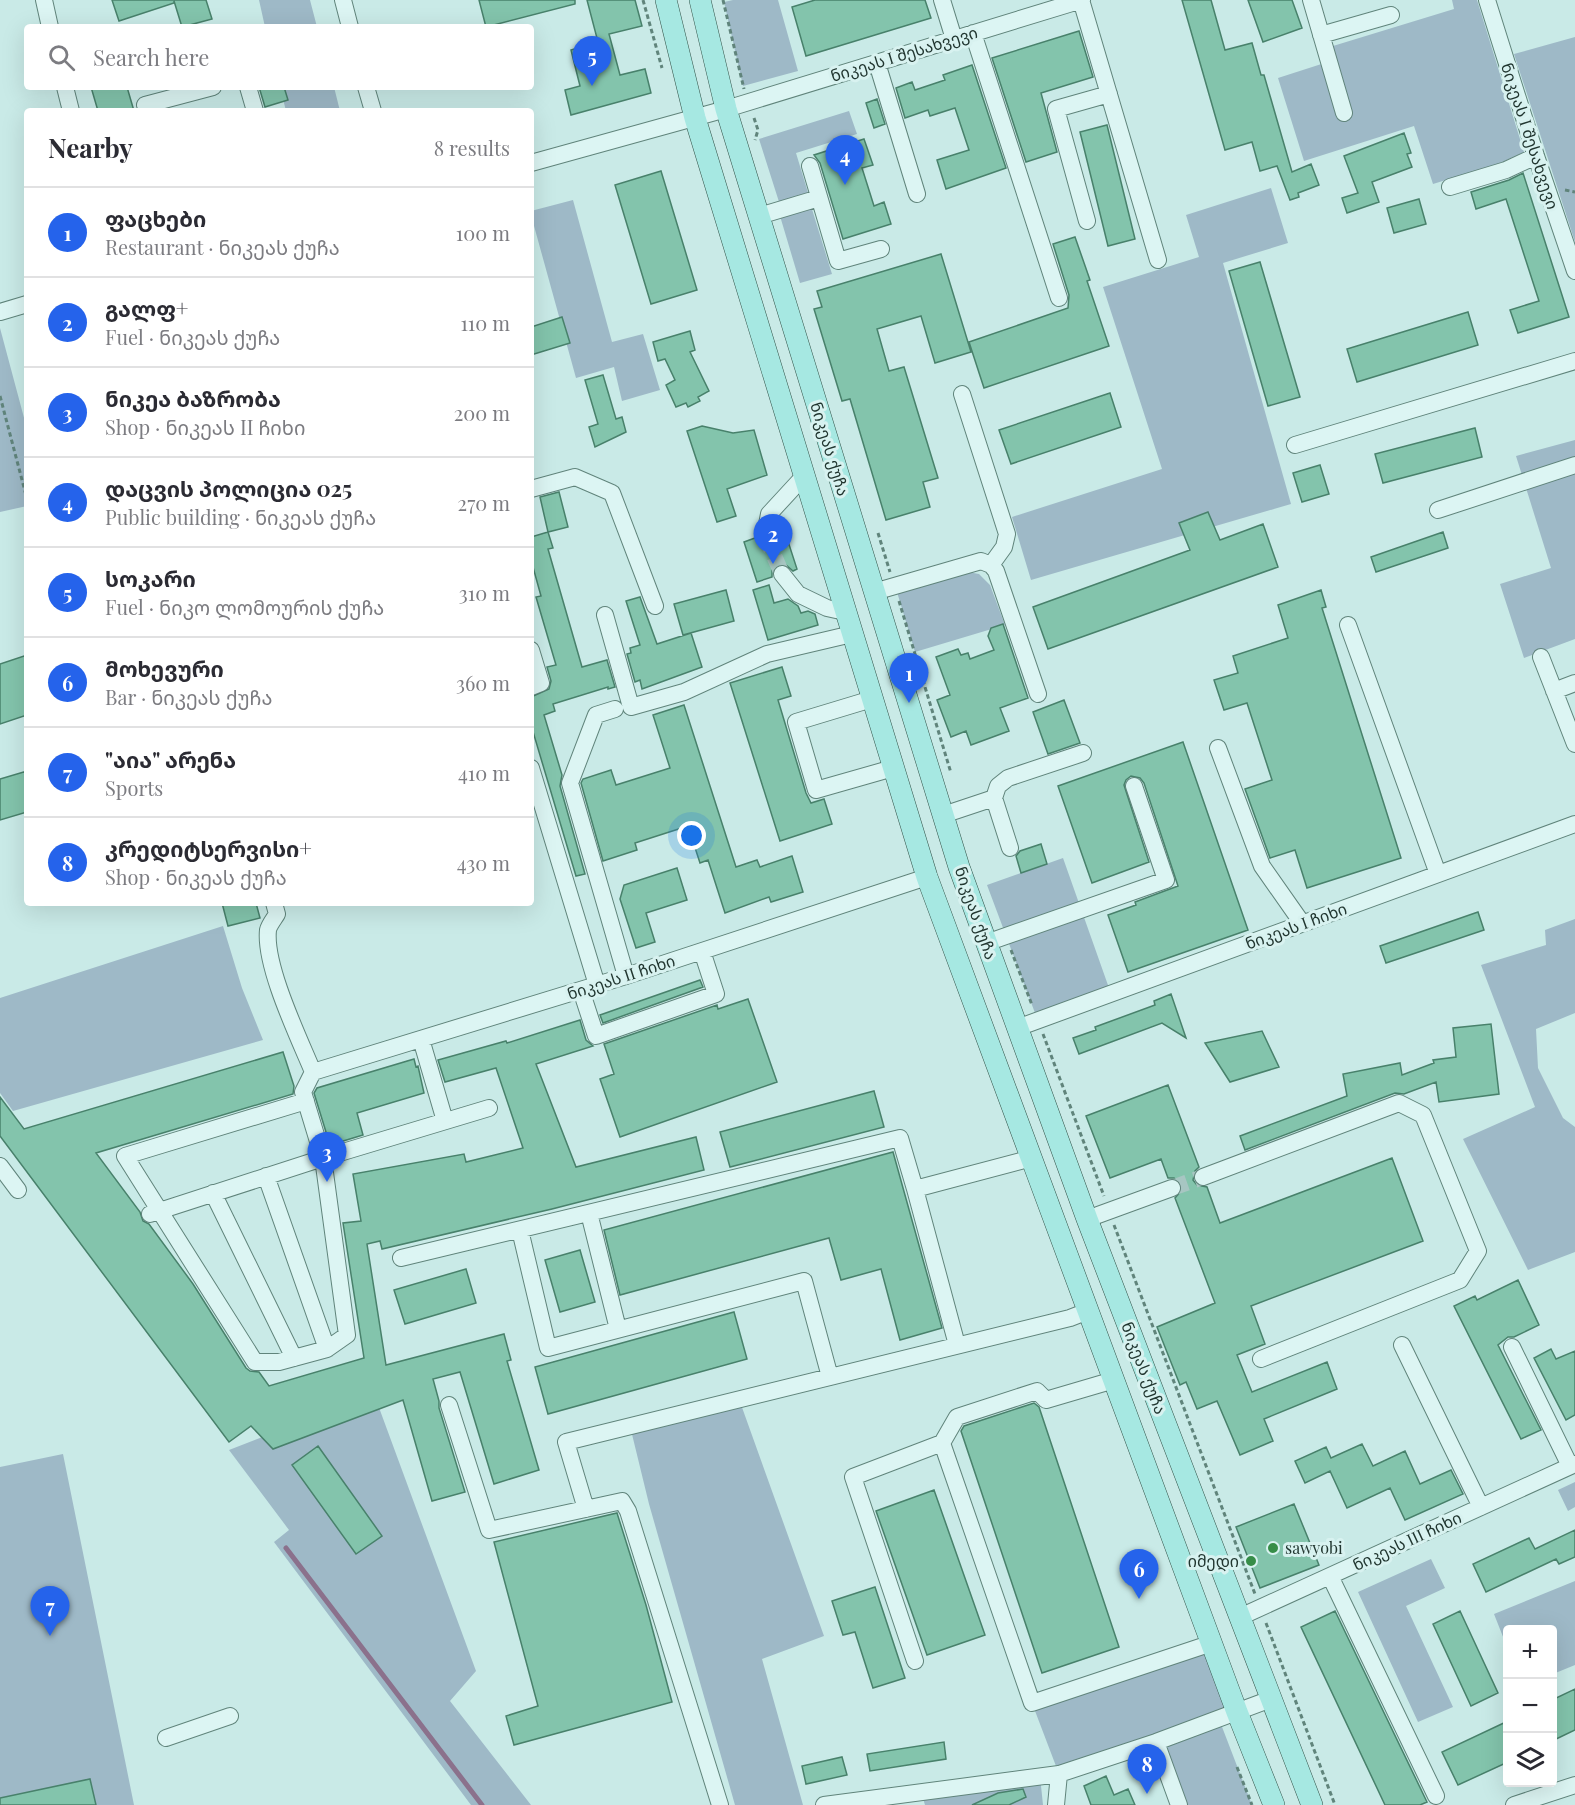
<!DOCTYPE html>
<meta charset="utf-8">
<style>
:root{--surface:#fff;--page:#f2f2f3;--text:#2b2b33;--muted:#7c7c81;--line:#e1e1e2;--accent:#2563eb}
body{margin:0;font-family:"Playfair Display","Noto Sans Georgian",serif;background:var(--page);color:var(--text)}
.controls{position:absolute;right:18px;bottom:18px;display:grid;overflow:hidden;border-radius:6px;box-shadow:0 6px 24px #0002}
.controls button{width:54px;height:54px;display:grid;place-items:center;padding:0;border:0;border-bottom:2px solid var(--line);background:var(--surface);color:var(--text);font:30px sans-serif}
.you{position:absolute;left:692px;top:836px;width:21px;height:21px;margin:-15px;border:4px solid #fff;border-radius:50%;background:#1a73e8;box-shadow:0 0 0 9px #1a73e833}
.badge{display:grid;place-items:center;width:39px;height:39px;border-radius:50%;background:var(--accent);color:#fff;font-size:20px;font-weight:700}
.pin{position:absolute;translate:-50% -50px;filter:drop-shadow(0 2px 3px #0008)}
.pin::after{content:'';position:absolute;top:32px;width:21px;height:18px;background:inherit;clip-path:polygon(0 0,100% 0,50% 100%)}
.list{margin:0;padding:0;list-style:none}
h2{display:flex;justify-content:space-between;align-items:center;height:78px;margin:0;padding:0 24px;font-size:26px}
h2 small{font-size:20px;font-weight:400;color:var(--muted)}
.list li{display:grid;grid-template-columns:39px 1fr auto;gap:18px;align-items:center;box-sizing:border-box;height:90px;padding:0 24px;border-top:2px solid var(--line)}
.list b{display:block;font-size:22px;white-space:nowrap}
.list p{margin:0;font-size:20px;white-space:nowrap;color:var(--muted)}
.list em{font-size:20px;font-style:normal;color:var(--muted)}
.icon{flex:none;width:33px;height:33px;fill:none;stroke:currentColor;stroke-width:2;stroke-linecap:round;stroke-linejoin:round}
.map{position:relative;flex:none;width:1575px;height:1805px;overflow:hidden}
.search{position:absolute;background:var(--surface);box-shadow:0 6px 24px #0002;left:24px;top:24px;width:510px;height:66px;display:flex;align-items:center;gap:15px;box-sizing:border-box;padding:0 21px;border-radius:6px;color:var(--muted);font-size:22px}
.panel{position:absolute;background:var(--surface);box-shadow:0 6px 24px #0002;left:24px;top:108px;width:510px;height:798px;border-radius:6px}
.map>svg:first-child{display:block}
</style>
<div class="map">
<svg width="1575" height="1805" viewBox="0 0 1575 1805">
<rect width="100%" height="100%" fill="#c9eae7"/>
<path fill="#9eb9c7" d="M259,0h51l7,27h-52z
M733,0h45l20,71 -55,15 -19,-84z
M1452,0h25l47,152 -26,12 -65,20 -19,-58 -110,35 -26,-83 59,-19 -4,-13 121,-37z
M1575,37v205l-61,-188z
M280,87h54l6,24h-54z
M849,111l8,23 -61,19 13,43 -29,9 -21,-66z
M1271,188l17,55 -65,20 68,241 -260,76 -19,-63 150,-48 -59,-182 96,-30 -13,-42z
M573,200l39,142 31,-8 17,56 -38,11 -8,-34 -38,11 -45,-163v-4z
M811,206l21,68 -32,9 -20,-67z
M0,328l27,101v77l-27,6z
M1575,440v199l-51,19 -24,-74 51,-16 -35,-112z
M963,571l16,3 11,11 15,40 -90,27 -18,-60z
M1063,858l46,130 -74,25 -48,-128z
M1575,919v94l-39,16 2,39 25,50 12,9v125l-47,18 -65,-131 72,-32 -54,-142 65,-20 -1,-15z
M223,926l19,62 21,52 -250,71 -13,-18v-95z
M374,1394l102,277 -26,30 81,104h-60l-197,-263 15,-12 -60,-80z
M739,1399l85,237 -62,23 41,146h-68l-86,-301 -19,-78z
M63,1454l71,351h-134v-338z
M1575,1482v25l-7,4 -10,-21z
M1431,1559l14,29 -39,18 47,101 -35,15 -60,-130z
M1575,1581v84l-22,9 -1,-44h-44l-1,17 -13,-33z
M1212,1643l25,69 -18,7 33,86h-73l-23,-63 -97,32 -27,-71z
M1040,1776l3,29h-118l-4,-13z"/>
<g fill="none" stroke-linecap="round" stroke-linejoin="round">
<path stroke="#8b718c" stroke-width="5" d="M286,1548l196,257"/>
</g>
<path fill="#83c4ac" stroke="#48816b" stroke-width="1.5" d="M112,0h94l6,19 -30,8 -8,-26v2l-55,18z
M479,0h96v4l-89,23z
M587,0h48l7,26 -33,8 11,41 25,-6 6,24 -80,22 -6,-25 15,-4 -9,-36 27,-8z
M815,0h110l6,18 -125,38 -14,-49z
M1182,0h29l14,50 27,-7 9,32h3l28,97 19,-8 8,21 -21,8 1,4 -9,3 -13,-34 -17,5 -8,-29 -27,8z
M1248,0h44l10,28 -39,14z
M1079,31l14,46 -52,16 16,59 -31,10 -34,-104z
M972,65l34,103 -60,21 -9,-29 32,-10 -14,-42 -25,8 -2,-6 -23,8 -9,-30 16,-6 3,8 30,-10 -2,-5z
M91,87h36l7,24h-36z
M259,87h25l4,13 -23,7z
M877,99l8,25 -11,4 -8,-25z
M1107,125l28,114 -27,7 -28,-114z
M1404,133l7,20 -4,1 5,13 -40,15 7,20 -32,11 -5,-15 16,-5 -14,-37z
M864,139l9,26 -11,3 12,38 10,-4 7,22 -48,15 -23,-76 -6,-8z
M661,171l36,119 -46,14 -36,-119z
M1523,173l46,144 -51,16 -8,-23 29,-9 -33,-102 -30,10 -5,-17 38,-12z
M1419,199l7,25 -32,9 -7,-25z
M1075,237l15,43 -3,1 22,65 -125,42 -15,-46 99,-34 1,-13 -16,-51z
M941,254l30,98 -36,11 -14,-47 -44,13 12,42 15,-4 34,111 -15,4 7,25 -44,13 -36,-121 -8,2 -28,-92 8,-2 -5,-16z
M1260,262l40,135 -32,9 -39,-135z
M1468,312l10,33 -121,37 -10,-33z
M562,317l8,26 -39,12v-28z
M690,331l5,19 -5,2 19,39 -11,6 2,4 -12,6 -2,-4 -10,4 -10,-22 9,-5 -10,-21 -7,2 -5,-19z
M603,375l13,44 6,-2 4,15 -31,15 -6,-20 9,-3 -13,-44z
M1110,393l11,34 -110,37 -12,-34z
M702,426l31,7 21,-3 13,45 -40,14 9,27 -19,6 -30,-91z
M1475,428l7,29 -99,26 -8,-29z
M1320,465l9,29 -27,8 -9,-29z
M559,492l9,35 -20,5 -8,-35z
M1208,512l12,28 43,-16 15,43 -230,82 -15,-42 157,-57 -11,-27z
M784,529l13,40 -4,2 -7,-6 -6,-1 -8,6v7l-15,5 -13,-40 11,-4 4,5 9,2 5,-4 3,-9z
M548,532l5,16 -5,1 34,118 25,-7 8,27 -7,2v-2l-55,17 2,7 -11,4 18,60 -2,11 25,88 -9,2 -45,-151v-28l18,-8 2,-8 -4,-14 9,-2 -20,-68 5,-1 -10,-36v-23z
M1443,532l5,16 -72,24 -5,-15z
M769,585l5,18 14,-4 10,7 3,7 7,-2 7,3 3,11 -50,15 -15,-50z
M726,590l8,31 -51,14 -9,-31z
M1321,590l5,17 -4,1 79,250 -94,30 -12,-38 -25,8 -25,-69 27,-9 -25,-77 -23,7 -10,-30 24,-7 -5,-17 55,-18 -10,-33z
M640,597l17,47 34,-11 11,34 -60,22 -2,-9 -5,2 -8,-28 4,-1 -1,-5 10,-3 -14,-44z
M1003,624l25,74 -28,10 9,23 -38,14 -5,-14 -15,6 -14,-37 13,-5 -14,-38 22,-8 3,6 7,-2 2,6 24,-9 -6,-14 3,-8z
M27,655v60l-27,9v-60z
M782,667l9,29 -13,4 28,93 5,10 13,-4 8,25 -52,17 -50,-158z
M1064,700l16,43 -32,11 -15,-42z
M684,705l52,162 21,-7 3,7 32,-11 11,36 -32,10 -2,-5 -44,16 -17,-53 -8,3 -12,-37 -53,17 2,7 -34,11 -22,-78 2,-4 28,-9 5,15 54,-17 -17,-53z
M1183,742l65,188 -120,42 -20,-57 28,-10 -1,-3 43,-16 -34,-103 -4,-5 -9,-2 -5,4 -2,5 25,77 -57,21 -34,-97z
M27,771v41l-27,8v-41z
M1041,844l6,20 -26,9 -5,-17 4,-5z
M677,868l10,32 -41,13 9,29 -19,6 -16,-49 4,-14z
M222,903h34l4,15 -32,8z
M1478,912l6,18 -98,33 -6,-17z
M700,980l3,7 -100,36 -3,-8z
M1171,994l15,44 -24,-15 -83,31 -6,-16 23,-8 -1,-3 60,-22 -1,-4z
M748,999l29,83 -157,55 -20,-58 14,-5 -10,-30 113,-39 1,4z
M580,1020l6,20 7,6 -57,18 40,103 120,-30 8,33 -152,39 -170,40 -2,-8 -13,3 19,121 118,-31 7,26 -4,1 32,109 -45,14 -34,-112 -27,7 6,22v7l26,84 -33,9 -29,-101 -130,49 -22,-23 -22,16 -229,-306v-39l24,32 259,-77 11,34 -1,8 -197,59 44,59 3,9 6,3 44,60 53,84 4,3 9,1 10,14 95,-28 -21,-135 18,-2 -8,-47 111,-20 2,8 57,-14 -27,-80 -51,14 -7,-22 68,-19 1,2z
M1491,1024l8,70 -60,8 -3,-20 -32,12 -9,-1 -150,57 -5,-14 107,-40 -4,-22 57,-11 2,12 32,-12 -1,-3 23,-3 -3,-29z
M1262,1031l17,36 -49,15 -25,-39z
M414,1059l2,8 2,-1 6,27 -67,20 6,22 -33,10 -16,-52 3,-5z
M1168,1085l31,82 -4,4 -2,9 4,5 10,2 13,36 172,-65 31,83 -172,65 14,38 -28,11 15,37 75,-30 10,27 -73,30 9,22 -33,14 -23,-54 -20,8 -11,-27 -6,3 -23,-58 58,-24 -40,-105 7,-8v-6l-8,-6h-6l-7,-19 -51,19 -24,-62z
M874,1091l10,36 -154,40 -10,-35z
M893,1152l49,176 -42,12 -19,-71 -40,11 -12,-42 -209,57 -16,-65z
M580,1250l15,52 -35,10 -15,-52z
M466,1269l10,34 -71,21 -11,-34z
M1518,1280l21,45 -25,12h-6l-10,8 43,85 -20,9 -67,-133 21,-10 2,4z
M734,1312l13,47 -199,55 -13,-47z
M1551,1349l5,10 19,-8v64l-9,5 -32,-62z
M1034,1403l5,4 80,240 -77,26 -81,-242 3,-5z
M1362,1444l11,22 32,-15 15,33 31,-14 12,24 -58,26 -15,-32 -43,20 -17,-37 -25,12 -10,-22 31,-14 5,11z
M318,1446l64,90 -26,18 -64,-89z
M934,1490l51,145 -58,20 -51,-144z
M1294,1504l25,61 -59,23 -24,-61z
M617,1513l29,92 26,97 -158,43 -8,-29 32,-10 -44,-164z
M1575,1530v27l-16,7 -3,-5 -70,33 -13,-28 56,-26 6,11z
M875,1587l30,91 -32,10 -18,-56 -12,3 -11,-34z
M1335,1611l92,191 -7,3h-35l-84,-178z
M1460,1611l38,82 -27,13 -38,-82z
M1575,1689v41l-23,11v-41z
M1508,1721v41l-50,23 -16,-33z
M944,1742l2,17 -76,12 -3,-17z
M842,1757l5,18 -41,9 -4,-18z
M1106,1776l8,19 14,-6 7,16h-44l-7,-19z
M90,1779l6,26h-96v-7z
M1023,1789l3,8 -17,8h-37l26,-12z"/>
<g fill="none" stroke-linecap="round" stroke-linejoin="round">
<path stroke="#a7c6c2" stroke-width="16" stroke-dasharray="16 8" stroke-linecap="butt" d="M765,535l17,39
M1172,1188l31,-11"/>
<g stroke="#60847b" stroke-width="18">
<path id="minor" d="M44,0l6,27
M343,0l7,27
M942,0l12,39
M1081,0l77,260
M1311,0l33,113
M1487,0l49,156 39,115
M973,33l86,265
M1321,35l70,-20
M877,63l40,131
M65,87l6,24
M248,87l7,24
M366,87l7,24
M145,105l68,-18
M531,163l195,-54 356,-109
M810,166l28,95 43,-12
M1450,187l56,-17 30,-14
M759,216l60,-18
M1087,221l-31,-112 53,-15
M0,312l27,-8
M962,394l45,140 -3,13 -13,18
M1295,445l280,-84
M531,489l44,-12 37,16 43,113
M1438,510l137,-45
M765,535l4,-21 35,-38
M782,574l16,20 29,14 18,4
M874,592l107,-31 10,4 5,6 42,123
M605,615l26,92 53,-15 83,-38 85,-20
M1348,625l90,249
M531,650l10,33 -10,4
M1541,657l34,87
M1554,691l21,-8
M872,699l-76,23 20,68 77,-22
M615,709l-19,6 -26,68 56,193
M1218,748l44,118 40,57
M531,768l66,217
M994,798l16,50
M943,815l51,-17 4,-12 10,-8 75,-25
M986,943l180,-63 -32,-94
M581,990l15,46 120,-42 -14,-43
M1017,1028l558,-204
M421,1039l24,82
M313,1072l313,-96 301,-99
M306,1101l-181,55 130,206h24l48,-13 20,-14 -24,-177 166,-50
M0,1166l18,24
M266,1176l61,173
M1203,1177l196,-74 24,12 55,136 -18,29 -199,79
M213,1193l81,165
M589,1213l29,116
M150,1214l173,-56 -20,-66 10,-20c-14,-34 -49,-106 -45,-142 1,-5 6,-11 9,-16l-3,-11
M1087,1219l85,-31
M520,1230l28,118 256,-67 26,96
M401,1258l499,-120 15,51
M957,1345l-42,-156 117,-31
M1402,1345l79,162
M1512,1347l58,119
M449,1405l40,125 133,-29 6,10 92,294
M942,1443l90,260 180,-60
M586,1509l-20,-67 504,-124 18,-7
M1330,1576l106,220
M1240,1617l335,-153
M915,1661l-62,-184 89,-34 15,-26 80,-26 9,9 68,-20
M166,1738l64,-22
M1156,1742l23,63
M824,1805l235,-31 97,-32 115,-43
M1056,1805l3,-31
M1514,1805l61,-20"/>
</g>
<g stroke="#335349" stroke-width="22">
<path id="major" d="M666,0l29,118 232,759 310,835 37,93
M700,0l26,109 233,758 128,352 225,586"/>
</g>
<path stroke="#60847b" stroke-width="3" stroke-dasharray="4.5 3" stroke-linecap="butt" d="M643,0l19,68
M723,0l21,89
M754,118l4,12 -3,10
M1565,190l10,2
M0,396l27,103
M878,533l12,39
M899,601l52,172
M1011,950l21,55
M1043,1034l61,162
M1114,1225l141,369
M1266,1623l69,182
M1237,1767l15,38"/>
<use href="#minor" stroke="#dcf5f3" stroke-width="16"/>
<use href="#major" stroke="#a6e8e2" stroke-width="21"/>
</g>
<g fill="#368d48" stroke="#d8f2f0" stroke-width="2">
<circle cx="1273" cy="1548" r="6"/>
<circle cx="1251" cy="1561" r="6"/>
</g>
<g text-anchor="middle" stroke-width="6" stroke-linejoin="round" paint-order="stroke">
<g font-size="16" fill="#213630" stroke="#d8f2f0">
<text transform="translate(904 54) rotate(-17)" y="6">ნიკეას I შესახვევი</text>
<text transform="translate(1530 136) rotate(72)" y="6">ნიკეას I შესახვევი</text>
<text transform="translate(830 449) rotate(73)" y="6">ნიკეას ქუჩა</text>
<text transform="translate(976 913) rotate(71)" y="6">ნიკეას ქუჩა</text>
<text transform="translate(1296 926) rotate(-20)" y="6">ნიკეას I ჩიხი</text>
<text transform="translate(621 977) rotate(-18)" y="6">ნიკეას II ჩიხი</text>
<text transform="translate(1144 1368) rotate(69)" y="6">ნიკეას ქუჩა</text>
<text transform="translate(1407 1541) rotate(-25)" y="6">ნიკეას III ჩიხი</text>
</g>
<g font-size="16" fill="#213630" stroke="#d8f2f0" text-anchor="start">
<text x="1285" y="1554">sawyobi</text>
<text x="1239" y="1567" text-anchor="end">იმედი</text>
</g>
</g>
</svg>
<div class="controls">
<button>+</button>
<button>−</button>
<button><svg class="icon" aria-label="layers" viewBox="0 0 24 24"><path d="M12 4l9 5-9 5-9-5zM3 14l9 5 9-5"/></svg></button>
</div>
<div class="you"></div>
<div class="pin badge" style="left:909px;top:703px">1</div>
<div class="pin badge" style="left:773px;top:564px">2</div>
<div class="pin badge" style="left:327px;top:1182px">3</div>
<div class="pin badge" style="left:845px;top:185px">4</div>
<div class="pin badge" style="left:592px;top:86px">5</div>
<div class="pin badge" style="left:1139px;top:1599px">6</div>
<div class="pin badge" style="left:50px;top:1636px">7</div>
<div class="pin badge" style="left:1147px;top:1794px">8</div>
<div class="search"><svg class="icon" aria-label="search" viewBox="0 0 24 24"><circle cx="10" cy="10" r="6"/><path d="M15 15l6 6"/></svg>Search here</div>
<section class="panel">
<h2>Nearby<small>8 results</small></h2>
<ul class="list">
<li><span class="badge">1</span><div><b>ფაცხები</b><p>Restaurant · ნიკეას ქუჩა</p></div><em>100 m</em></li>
<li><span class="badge">2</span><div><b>გალფ+</b><p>Fuel · ნიკეას ქუჩა</p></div><em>110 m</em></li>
<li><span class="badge">3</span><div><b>ნიკეა ბაზრობა</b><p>Shop · ნიკეას II ჩიხი</p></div><em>200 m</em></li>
<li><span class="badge">4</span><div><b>დაცვის პოლიცია 025</b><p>Public building · ნიკეას ქუჩა</p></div><em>270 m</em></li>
<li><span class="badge">5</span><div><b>სოკარი</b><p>Fuel · ნიკო ლომოურის ქუჩა</p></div><em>310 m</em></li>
<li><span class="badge">6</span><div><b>მოხევური</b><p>Bar · ნიკეას ქუჩა</p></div><em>360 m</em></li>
<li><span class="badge">7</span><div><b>&quot;აია&quot; არენა</b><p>Sports</p></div><em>410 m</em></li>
<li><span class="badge">8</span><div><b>კრედიტსერვისი+</b><p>Shop · ნიკეას ქუჩა</p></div><em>430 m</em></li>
</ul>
</section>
</div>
